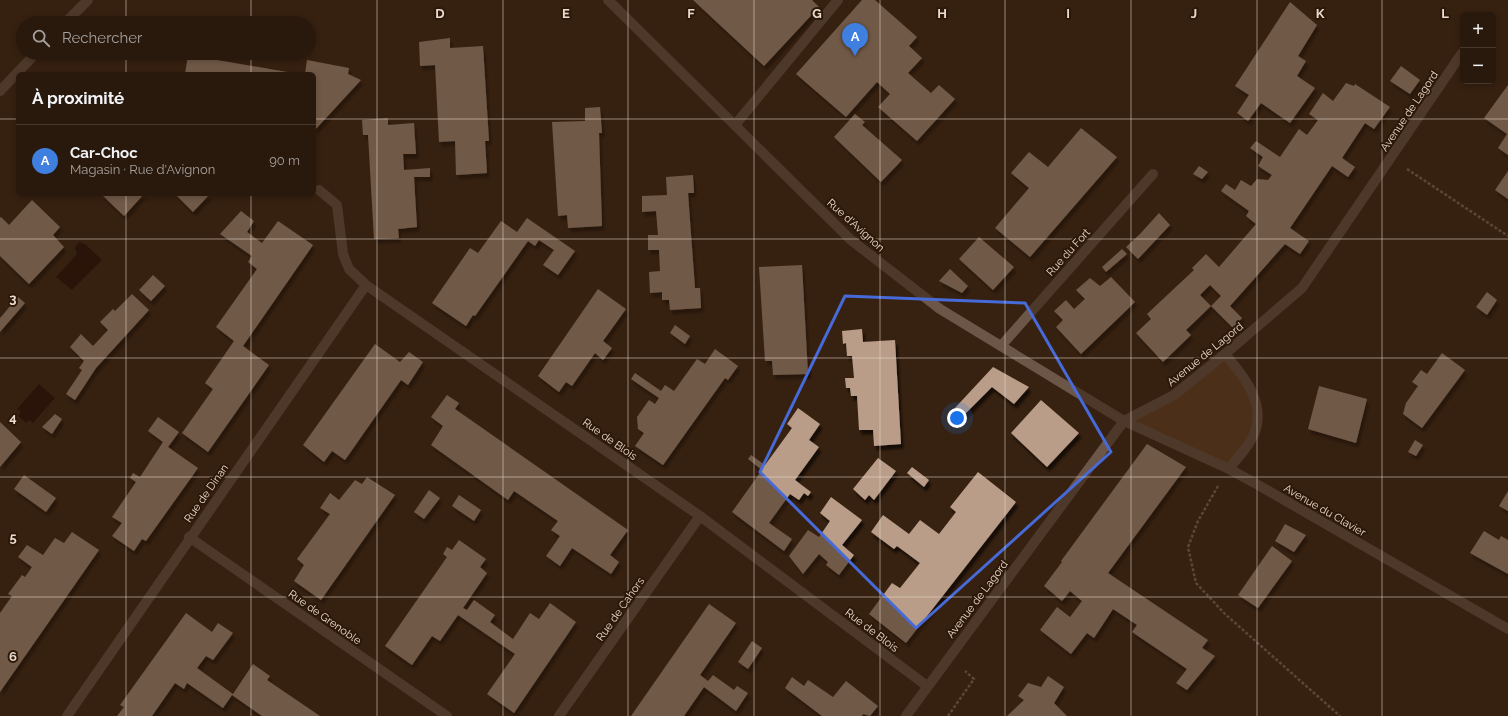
<!DOCTYPE html>
<html lang="fr">
<meta charset="utf-8">
<style>
:root{--surface:#29190c;--page:#35261a;--text:#f1f3f6;--muted:#a5a09d;--line:#45382d;--accent:#db2777}
body{margin:0;font-family:Raleway,sans-serif;background:var(--page);color:var(--text)}
.controls{position:absolute;right:12px;top:12px;display:grid;overflow:hidden;border-radius:6px;box-shadow:0 2px 6px #0003}
.controls button{width:36px;height:36px;display:grid;place-items:center;padding:0;border:0;border-bottom:1px solid var(--line);background:var(--surface);color:var(--text);font:20px sans-serif}
.you{position:absolute;left:957px;top:418px;width:14px;height:14px;margin:-10px;border:3px solid #fff;border-radius:50%;background:#1a73e8;box-shadow:0 0 0 6px #1a73e833}
.badge{display:grid;place-items:center;width:26px;height:26px;border-radius:50%;background:var(--accent);color:#fff;font-size:13px;font-weight:700}
.pin{position:absolute;translate:-50% -33px;filter:drop-shadow(0 1px 2px #0008)}
.pin::after{content:'';position:absolute;top:21px;width:14px;height:12px;background:inherit;clip-path:polygon(0 0,100% 0,50% 100%)}
.list{margin:0;padding:0;list-style:none}
h2{display:flex;justify-content:space-between;align-items:center;height:52px;margin:0;padding:0 16px;font-size:17px}
h2 small{font-size:13px;font-weight:400;color:var(--muted)}
.list li{display:grid;grid-template-columns:26px 1fr auto;gap:12px;align-items:center;box-sizing:border-box;height:72px;padding:0 16px;border-top:1px solid var(--line)}
.list b{display:block;font-size:15px;white-space:nowrap}
.list p{margin:0;font-size:13px;white-space:nowrap;color:var(--muted)}
.list em{font-size:13px;font-style:normal;color:var(--muted)}
.icon{flex:none;width:22px;height:22px;fill:none;stroke:currentColor;stroke-width:2;stroke-linecap:round;stroke-linejoin:round}
.map{position:relative;flex:none;width:1508px;height:716px;overflow:hidden}
.search{position:absolute;background:var(--surface);box-shadow:0 2px 6px #0003;left:16px;top:16px;width:300px;height:44px;display:flex;align-items:center;gap:10px;box-sizing:border-box;padding:0 14px;border-radius:22px;color:var(--muted);font-size:15px}
.panel{position:absolute;background:var(--surface);box-shadow:0 2px 6px #0003;left:16px;top:72px;width:300px;height:124px;border-radius:6px}
.map>svg:first-child{display:block}
</style>
<div class="map">
<svg width="1508" height="716" viewBox="0 0 1508 716">
<defs>
<filter id="shadow"><feDropShadow dx="2.5" dy="4.5" stdDeviation="1" flood-color="#0009"/></filter>
</defs>
<rect width="100%" height="100%" fill="#372110"/>
<path fill="#664123" d="M1225,354l29,43v37l-25,35 -105,-48 50,-26z"/>
<path fill="#1b0600" d="M79,242l6,2 17,16 -30,30 -16,-13 21,-23 -2,-7z
M39,384l16,14 -22,25 -4,-3 -3,3 -8,-7 3,-4 -4,-3z"/>
<path fill="#b99d89" filter="url(#shadow)" d="M693,0h119l7,7 -55,59z
M862,0h13l42,37 -8,9 13,12 -14,15 23,20 8,-8 16,14 -38,42 -39,-34 12,-13 -13,-12 -31,35 -50,-43z
M1290,2l27,23 -19,31 8,5 -9,15 18,12 -25,35 -29,-20 -13,18 -11,-8 12,-18 -14,-9z
M450,38v10l33,-2 6,95h-4l2,32 -31,2 -1,-34 -16,1 -4,-77 -15,1 -1,-24z
M188,55l105,18v1h-108z
M307,60l42,8 -1,6 13,6 -47,51v-57h-9z
M1401,66l19,14 -10,14 -20,-13z
M1346,83l8,3 1,-2 35,23 -16,22 -9,-6 -23,35 13,9 -7,10 -16,-11 -42,62 19,13 -9,13 -15,-10 -55,62 12,12 -9,10 -22,-22 10,-10 -11,-11 -10,10 11,11 -25,24 5,5 -28,27 -27,-29 15,-14 -4,-5 47,-44 -2,-2 14,-14 13,13 37,-43 -10,-8 3,-5 -28,-20 5,-7 9,6 6,-10 10,6 6,-7 11,1 4,-5 -14,-9 5,-9 -13,-9 6,-7 24,16 19,-28 8,6 11,-15 -9,-6 14,-21 10,8z
M1508,85v70l-10,-7 9,-14 -23,-16z
M600,107l2,26h-3l3,93 -34,2 -1,-13 -9,1 -6,-94 33,-1v-13z
M855,114l10,8 -3,3 40,35 -21,22 -47,-45z
M388,118v7l26,-2 2,31h-13l1,16 26,-2v9h-16l3,50 -19,2 1,9 -25,1 -6,-104h-5l-1,-15z
M1081,128l36,29 -87,100 -35,-29 34,-40 -18,-15 18,-21 19,15z
M1199,166l9,6 -6,7 -9,-5z
M1508,171v28l-13,-9z
M693,175l1,18h-6l7,95h5l1,20 -31,2 -1,-10h-7v-8l-12,1 -1,-21 11,-1 -1,-21h-11v-15h10l-2,-24 -14,1v-16l25,-1 -1,-18z
M101,194h43l-20,22z
M175,194h35l-17,18z
M32,200l28,27 -7,8 11,12 -35,37 -29,-28v-38l1,-1 8,8z
M241,211l13,10 -7,11 15,11 16,-22 35,24 -70,101 26,19 -61,87 -26,-19 31,-44 -8,-6 29,-42 -18,-14 41,-58 -9,-7 4,-6 -32,-22z
M1159,213l11,12 -32,34 -12,-12 14,-13z
M527,218l48,33 -17,24 -15,-10 11,-15 -15,-10 -4,6 -7,-5 -53,75 -2,-1 -7,11 -34,-23 38,-55 8,5 23,-32 16,11z
M979,237l35,30 -21,23 -34,-31z
M1122,249l5,5 -21,18 -4,-5z
M802,265l6,109 -35,1 -1,-14h-7l-6,-94z
M950,269l18,17 -6,7 -23,-12z
M153,275l12,11 -14,15 -12,-11z
M1111,277l24,25 -54,52 -25,-27 7,-7 -9,-9 12,-11 8,9 11,-10 -9,-9 14,-12 10,8z
M598,289l28,20 -23,32 9,7 -9,12 -8,-7 -23,33 -6,-4 -7,10 -21,-16z
M1487,292l10,8 -10,15 -11,-8z
M132,294l17,16 -53,58 -21,32 -9,-6 16,-24 -3,-2 5,-7 -14,-14 11,-13 12,12 15,-16 -8,-8 13,-13 2,2z
M18,297l7,6 -25,29v-14z
M675,325l15,11 -5,8 -15,-11z
M862,329l1,13 32,-2 6,104 -27,2 -1,-16h-14l-2,-34h-6l-1,-8h-4l-1,-10h9l-2,-22h-5l-1,-13 -3,1 -1,-13z
M375,344l25,18 9,-10 14,10 -15,23 -7,-5 -56,80 -13,-9 -8,11 -21,-17z
M715,349l23,17 -10,14 -3,-2 -62,87 -28,-19 9,-13 -6,-4 -1,-12 12,-17 6,4 4,-6 -28,-19 4,-6 26,18 4,-6 9,6 23,-32 8,5z
M1442,353l23,17 -43,58 -19,-14 3,-11 12,-17 -6,-4 9,-12 6,4z
M993,367l36,20 -15,17 -22,-17 -29,29 -9,-7z
M1319,386l48,13 -11,44 -48,-14z
M447,395l12,8 -4,6 173,121 -18,25 9,7 -8,12 -39,-26 -12,18 -14,-10 14,-20 -9,-6 7,-9 -44,-30 -6,9 -77,-55 12,-19 -12,-9z
M1041,400l38,33 -32,34 -36,-34z
M798,408l22,16 -11,16 10,7 -24,33 16,12 -3,4 -4,-3 -5,7 -9,-6 -21,29 23,16 -8,12 -52,-39 30,-42 -14,-11 3,-4 14,10 27,-37 -5,-4z
M55,414l7,5 -10,15 -10,-7z
M158,417l21,15 -11,15 30,21 -52,73 -4,-2 -8,12 -22,-15 10,-13 -10,-6 24,-35 -6,-4 3,-5 7,4 23,-35 -15,-11z
M0,422l21,20 -21,25z
M1415,440l8,5 -7,11 -8,-4z
M1147,444l39,23 -78,106 100,67 -6,8 13,8 -28,34 -11,-7 11,-14 -55,-37 5,-7 -24,-16 -19,29 -7,-5 -16,21 -31,-24 17,-23 13,10 12,-16 -12,-10 -8,10 -18,-15 18,-24 -1,-1z
M878,458l18,13 -22,29 -5,-5 -4,5 -12,-11z
M912,467l17,13 -5,7 -17,-14z
M978,472l38,30 -110,141 -37,-29 23,-31 8,5 20,-25 -23,-17 -3,3 -23,-17 12,-17 26,19 11,-14 19,14 17,-22 -6,-5z
M24,475l32,23 -10,14 -32,-23z
M367,477l28,18 -74,105 -27,-19 10,-16 -7,-6 33,-45 -10,-6 10,-15 9,7 16,-20 7,4z
M429,490l11,8 -16,21 -10,-7z
M1508,491v20l-9,-5z
M459,495l22,15 -7,11 -22,-15z
M831,497l31,23 -20,25 12,10 -15,20 -13,-10 2,-3 -9,-8 -16,20 -14,-18 19,-26 11,7 11,-16 -10,-8z
M1285,524l21,11 -12,17 -19,-11z
M1484,531l15,9 2,-4 7,4v34l-38,-21z
M72,532l27,18 -99,142v-79l12,-17 -4,-2 14,-19 3,2 7,-10 -14,-10 9,-12 16,10 12,-17 9,5z
M459,540l27,19 -6,8 7,6 -24,35 4,2 7,-10 21,15 -5,7 23,17 17,-26 9,6 11,-16 26,19 -62,91 -27,-19 28,-40 -57,-39 -18,26 -8,-5 -20,29 -27,-19 62,-89 -4,-3 4,-7 5,3z
M1272,546l20,15 -34,47 -20,-13z
M709,604l27,19 -36,52 8,6 5,-6 21,15 3,-4 11,7 -12,18 -32,-24 -20,29h-53z
M186,613l26,19 6,-9 15,10 -20,27 -7,-4 -9,12 36,26 20,-30 17,12 -3,4 53,36h-58l-30,-21 -9,13 -36,-25 -3,6 -9,-6 -23,33h-35l7,-9 -4,-2z
M752,641l10,7 -14,21 -10,-7z
M1048,676l16,11 -10,16 13,13h-60l17,-16 -6,-4 10,-13 13,4z
M792,677l12,9 4,-6 25,17 13,-16 32,25 -8,10 -7,-2 -1,2h-40l-37,-28z"/>
<g fill="none" stroke-linecap="round" stroke-linejoin="round">
<path stroke="#877466" stroke-width="2.5" stroke-dasharray="3 2" stroke-linecap="butt" d="M1407,169l101,67
M1218,486l-20,35 -10,26 8,36 29,31 115,102
M948,716l26,-37 -9,-8"/>
<path stroke="#6b5647" stroke-width="10" d="M735,125l103,-125
M1225,354c18,21 42,50 29,80 -5,13 -17,24 -25,35"/>
<path stroke="#6b5647" stroke-width="10" d="M319,190l18,15 6,49 6,15 17,16 334,231 227,170
M1001,346l152,-172
M1124,421l50,-26 51,-41 77,-66 160,-235
M189,537l258,179
M67,716l299,-431
M559,716l141,-200"/>
<path stroke="#6b5647" stroke-width="10" d="M608,0l243,240 89,69 184,112 105,48 24,13 255,147
M65,23l23,-23
M0,91l36,-38
M906,716l218,-295"/>
</g>
<path d="M0 0H1508V716H0ZM845,296l180,7 86,149 -195,176 -156,-156z" fill="#372110" fill-opacity=".55" fill-rule="evenodd"/>
<path fill="none" stroke="#466ad7" stroke-width="3" stroke-linejoin="round" d="M845,296l180,7 86,149 -195,176 -156,-156z"/>
<path fill="none" stroke="#eadbd1" stroke-width="1" stroke-opacity="0.55" d="M126,0v23M251,0v23M377,0v716M503,0v716M628,0v716M754,0v716M880,0v716M1005,0v716M1131,0v716M1257,0v716M1382,0v716M126,53v21M251,53v21M0,119h18M314,119h1194M126,194v522M251,194v522M0,239h1508M0,358h1508M0,477h1508M0,597h1508"/>
<g text-anchor="middle" stroke-width="4" stroke-linejoin="round" paint-order="stroke">
<g font-size="11" fill="#eadbd1" stroke="#2d1807">
<text transform="translate(1409 111) rotate(-56)" y="4">Avenue de Lagord</text>
<text transform="translate(856 225) rotate(42)" y="4">Rue d'Avignon</text>
<text transform="translate(1068 252) rotate(-48)" y="4">Rue du Fort</text>
<text transform="translate(1205 354) rotate(-39)" y="4">Avenue de Lagord</text>
<text transform="translate(610 439) rotate(35)" y="4">Rue de Blois</text>
<text transform="translate(206 493) rotate(-55)" y="4">Rue de Dinan</text>
<text transform="translate(1325 510) rotate(30)" y="4">Avenue du Clavier</text>
<text transform="translate(977 599) rotate(-53)" y="4">Avenue de Lagord</text>
<text transform="translate(620 609) rotate(-55)" y="4">Rue de Cahors</text>
<text transform="translate(325 617) rotate(35)" y="4">Rue de Grenoble</text>
<text transform="translate(872 630) rotate(37)" y="4">Rue de Blois</text>
</g>
</g>
<g font-size="13" text-anchor="middle" font-weight="bold" fill="#eadbd1" stroke="#2d1807" stroke-width="4" stroke-linejoin="round" paint-order="stroke">
<text x="440" y="18">D</text>
<text x="566" y="18">E</text>
<text x="691" y="18">F</text>
<text x="817" y="18">G</text>
<text x="942" y="18">H</text>
<text x="1068" y="18">I</text>
<text x="1194" y="18">J</text>
<text x="1320" y="18">K</text>
<text x="1445" y="18">L</text>
<text x="13" y="303">3</text>
<text x="13" y="422">4</text>
<text x="13" y="542">5</text>
<text x="13" y="661">6</text>
</g>
</svg>
<div class="controls">
<button>+</button>
<button>−</button>
</div>
<div class="you"></div>
<div class="pin badge" style="left:855px;top:56px;background:#3f7fe0">A</div>
<div class="search"><svg class="icon" aria-label="search" viewBox="0 0 24 24"><circle cx="10" cy="10" r="6"/><path d="M15 15l6 6"/></svg>Rechercher</div>
<section class="panel">
<h2>À proximité<small></small></h2>
<ul class="list">
<li><span class="badge" style="background:#3f7fe0">A</span><div><b>Car-Choc</b><p>Magasin · Rue d'Avignon</p></div><em>90 m</em></li>
</ul>
</section>
</div>
